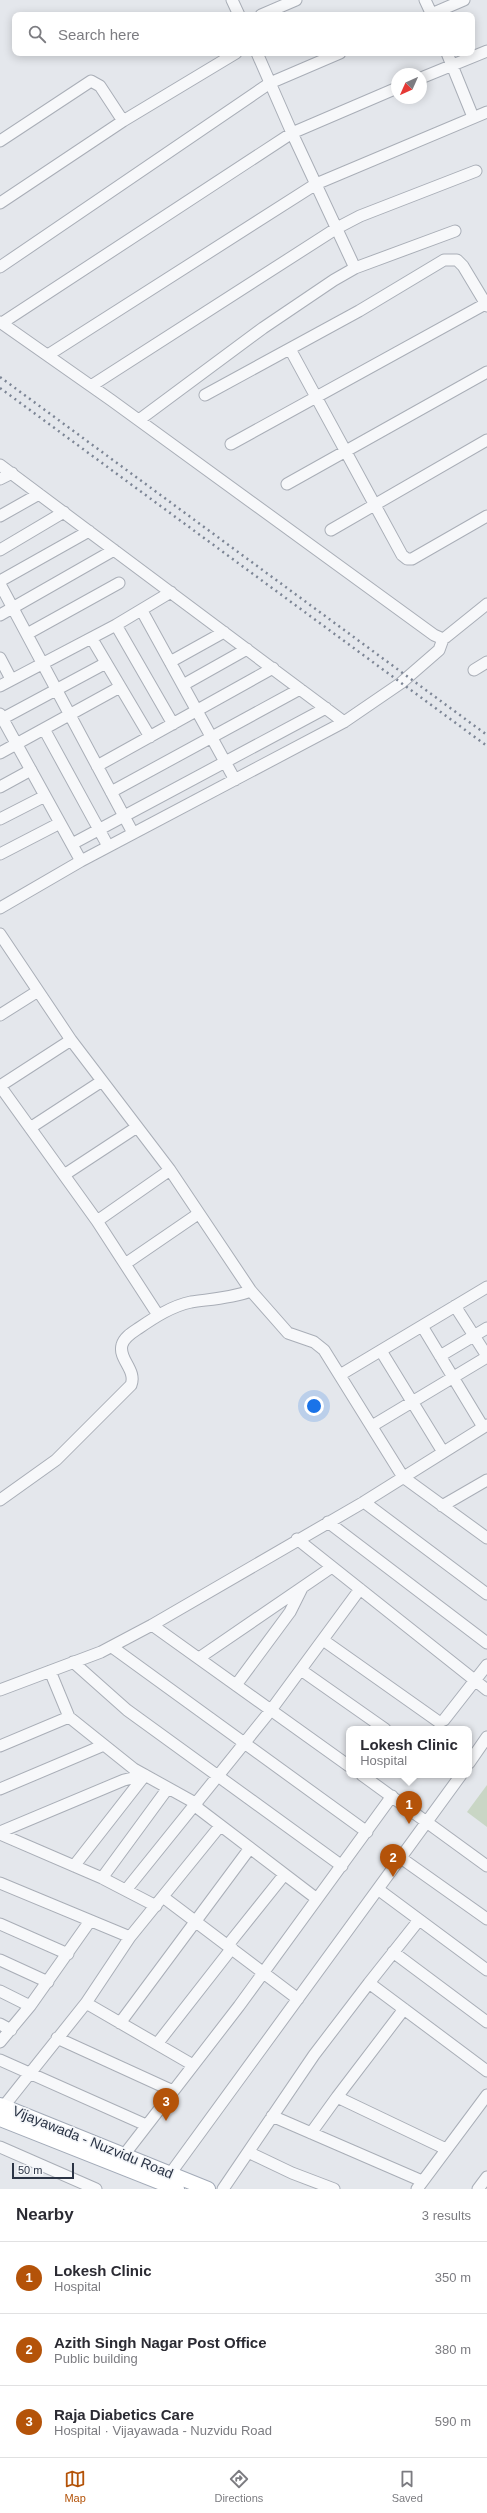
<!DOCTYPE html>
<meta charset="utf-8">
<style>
:root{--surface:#fff;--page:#f7f7f7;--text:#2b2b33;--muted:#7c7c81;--line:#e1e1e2;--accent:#b45309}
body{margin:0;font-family:Arial,sans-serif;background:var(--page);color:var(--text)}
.compass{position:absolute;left:391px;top:68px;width:36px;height:36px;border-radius:50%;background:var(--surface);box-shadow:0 2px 10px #0003;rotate:225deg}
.scale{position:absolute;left:12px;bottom:10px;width:62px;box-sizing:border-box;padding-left:4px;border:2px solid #2b3445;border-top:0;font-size:11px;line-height:14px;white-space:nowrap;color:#2b3445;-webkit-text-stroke:3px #f4f6f9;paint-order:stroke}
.you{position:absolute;left:314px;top:1406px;width:14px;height:14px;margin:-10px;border:3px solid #fff;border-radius:50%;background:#1a73e8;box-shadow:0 0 0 6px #1a73e833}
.badge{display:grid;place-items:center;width:26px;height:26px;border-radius:50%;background:var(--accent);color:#fff;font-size:13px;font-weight:700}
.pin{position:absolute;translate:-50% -33px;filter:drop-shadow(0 1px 2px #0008)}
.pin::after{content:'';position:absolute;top:21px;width:14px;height:12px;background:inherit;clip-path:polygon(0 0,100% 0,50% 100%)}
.popup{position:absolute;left:346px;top:1726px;width:126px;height:52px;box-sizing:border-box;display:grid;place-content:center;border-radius:8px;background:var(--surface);filter:drop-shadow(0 1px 3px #0005);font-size:13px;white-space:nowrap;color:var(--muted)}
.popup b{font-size:15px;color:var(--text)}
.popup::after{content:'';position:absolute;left:50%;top:100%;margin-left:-8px;border:8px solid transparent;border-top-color:var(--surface)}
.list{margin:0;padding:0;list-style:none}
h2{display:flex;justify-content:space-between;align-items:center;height:52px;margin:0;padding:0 16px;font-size:17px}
h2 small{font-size:13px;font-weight:400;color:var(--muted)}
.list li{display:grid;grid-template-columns:26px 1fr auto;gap:12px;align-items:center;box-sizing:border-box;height:72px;padding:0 16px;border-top:1px solid var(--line)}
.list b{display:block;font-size:15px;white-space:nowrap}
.list p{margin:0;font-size:13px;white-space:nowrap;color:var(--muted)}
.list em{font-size:13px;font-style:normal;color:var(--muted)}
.icon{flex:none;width:22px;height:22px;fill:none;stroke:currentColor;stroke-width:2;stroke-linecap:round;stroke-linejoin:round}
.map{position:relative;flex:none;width:487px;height:2189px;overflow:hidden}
.search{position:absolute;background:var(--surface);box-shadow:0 2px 10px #0003;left:12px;right:12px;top:12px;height:44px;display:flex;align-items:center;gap:10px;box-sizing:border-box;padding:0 14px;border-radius:8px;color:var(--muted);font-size:15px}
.sheet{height:268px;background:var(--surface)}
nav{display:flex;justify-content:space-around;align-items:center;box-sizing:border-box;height:56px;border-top:1px solid var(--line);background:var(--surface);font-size:11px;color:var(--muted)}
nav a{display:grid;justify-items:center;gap:2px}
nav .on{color:var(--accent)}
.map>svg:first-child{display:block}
</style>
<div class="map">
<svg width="487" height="2189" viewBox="0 0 487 2189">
<rect width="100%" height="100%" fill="#e4e7ec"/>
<path fill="#c9d6c5" d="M487,1785v42l-20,-15z"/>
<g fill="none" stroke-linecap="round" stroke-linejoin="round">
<g stroke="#a9aeb7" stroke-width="13">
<path id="minor" d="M232,0l7,15
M425,0l7,15
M261,15l35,-15
M429,15l35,-15
M257,53l35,80 105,-45
M447,53l26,64
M421,78l66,-27
M0,141l91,-60 9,5 23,35
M0,203l123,-82 113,-68
M0,267l270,-184 70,-30
M0,322l111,78 323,235 9,4 3,-2 41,-33
M2,323l290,-190 63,135
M290,349l112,206 5,4h5l75,-43
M48,355l268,-171 171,-72
M91,386l246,-158 23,-12 116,-45
M205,395l154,-84 85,-51h13l6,6 24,40
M139,420l124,-92 71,-48 21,-12 100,-37
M231,444l256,-141
M0,465l344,257
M0,479l12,-6
M287,484l200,-112
M0,516l39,-22
M331,530l156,-90
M0,550l64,-38
M0,581l89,-50
M0,584l133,249
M142,611l93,169
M0,615l114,-65
M116,625l57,99
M27,634l92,-51
M92,639l58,98
M0,658l11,21
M170,662l54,-30
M474,670l13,-8
M183,685l64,-36
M0,686l116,-61 55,-33
M0,714l81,147
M0,720l106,-57
M44,729l64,117
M0,753l120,-66
M97,766l176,-98
M0,787l31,-17
M111,792l189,-103
M0,819l45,-23
M72,844l254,-136
M0,854l60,-31
M0,908l81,-47 263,-139 57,-39 38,-33 4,-11
M0,934l71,106 99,130 81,121 37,42 26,9 10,8 79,127 84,61
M0,1015l38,-24
M0,1086l97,135 61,94
M0,1086l71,-46
M30,1128l72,-47
M64,1175l73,-48
M97,1221l73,-51
M125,1264l73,-50
M455,1306l32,50
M422,1326l61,101
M381,1351l62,101
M440,1356l47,-28
M340,1375l147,-88
M372,1426l115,-69
M0,1500l56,-40 75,-75c6,-15 -13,-26 -9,-40 2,-8 11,-13 17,-17 16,-11 33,-22 52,-26 21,-3 40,-4 60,-11
M364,1502l123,92
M442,1506l45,-26
M328,1522l159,121
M297,1539l190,151
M152,1625l197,141
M323,1640l116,82 5,-2 43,-55
M112,1647l255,185
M199,1658l133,-91
M73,1662l54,48 215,156
M301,1670l84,59
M236,1685l54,-73 12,-24
M0,1690l101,-38 51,-27 212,-123 123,-77
M69,1717l65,52 63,35
M0,1746l69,-29 -19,-46
M469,1763l18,-26
M362,1775l125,91
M0,1789l104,-44
M195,1806l122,93
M0,1832l124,-52 21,-5
M0,1834l102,44 54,28
M401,1858l86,61
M74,1866l71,-91
M102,1878l66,-90
M0,1883l130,54 90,-111
M126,1890l145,-180 89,-121
M379,1890l108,80
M163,1897l135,102
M0,1924l68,30
M228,1945l56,-70
M393,1952l94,70
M0,1960l48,22
M369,1983l50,-63
M0,1991l30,15 -30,36
M86,2003l44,-66
M30,2006l60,-85
M120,2023l130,-175
M0,2024l11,6
M57,2038l116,53
M157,2044l75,-96
M0,2060l146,65
M337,2097l67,-88
M4,2106l82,-103 107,62
M272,2116l150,65
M311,2133l26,-36 109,52
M0,2147l96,42
M248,2152l44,21 42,16
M124,2155l115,-149 153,-210
M170,2174l291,-399
M223,2189l91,-134 55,-72 118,88
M417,2189l70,-94
M478,2189l9,-12"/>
</g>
<g stroke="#a3abb8" stroke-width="16">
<path id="major" d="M0,2105l208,84
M0,2119l177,70"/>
</g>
<use href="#minor" stroke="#f7f8fa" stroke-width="11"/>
<use href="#major" stroke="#fff" stroke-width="14"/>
<path stroke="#7d8696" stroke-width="2.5" stroke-dasharray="2 4" stroke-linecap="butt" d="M0,377l487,358
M0,388l487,358"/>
</g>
<g text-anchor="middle" stroke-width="3.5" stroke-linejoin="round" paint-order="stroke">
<g font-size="14" fill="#2b3445" stroke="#f4f6f9">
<text transform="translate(93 2142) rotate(22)" y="5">Vijayawada - Nuzvidu Road</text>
</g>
</g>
</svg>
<svg class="compass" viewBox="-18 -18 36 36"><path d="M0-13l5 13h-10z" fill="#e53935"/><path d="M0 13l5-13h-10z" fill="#7c7c81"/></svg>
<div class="scale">50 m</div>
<div class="you"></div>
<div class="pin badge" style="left:409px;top:1824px">1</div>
<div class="popup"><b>Lokesh Clinic</b>Hospital</div>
<div class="pin badge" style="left:393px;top:1877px">2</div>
<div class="pin badge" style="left:166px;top:2121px">3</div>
<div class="search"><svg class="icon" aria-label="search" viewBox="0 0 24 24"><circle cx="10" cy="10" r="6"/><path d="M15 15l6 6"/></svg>Search here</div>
</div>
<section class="sheet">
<h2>Nearby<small>3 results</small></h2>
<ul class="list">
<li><span class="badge">1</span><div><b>Lokesh Clinic</b><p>Hospital</p></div><em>350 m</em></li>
<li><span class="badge">2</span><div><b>Azith Singh Nagar Post Office</b><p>Public building</p></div><em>380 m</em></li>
<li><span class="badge">3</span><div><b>Raja Diabetics Care</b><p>Hospital · Vijayawada - Nuzvidu Road</p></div><em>590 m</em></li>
</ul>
</section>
<nav>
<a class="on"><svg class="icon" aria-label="map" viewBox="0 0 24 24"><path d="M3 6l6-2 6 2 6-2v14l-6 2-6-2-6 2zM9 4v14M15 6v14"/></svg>Map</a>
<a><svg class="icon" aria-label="directions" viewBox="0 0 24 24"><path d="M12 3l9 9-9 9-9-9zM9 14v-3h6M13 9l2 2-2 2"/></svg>Directions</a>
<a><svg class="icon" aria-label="saved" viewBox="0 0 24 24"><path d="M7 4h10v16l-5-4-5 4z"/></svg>Saved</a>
</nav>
